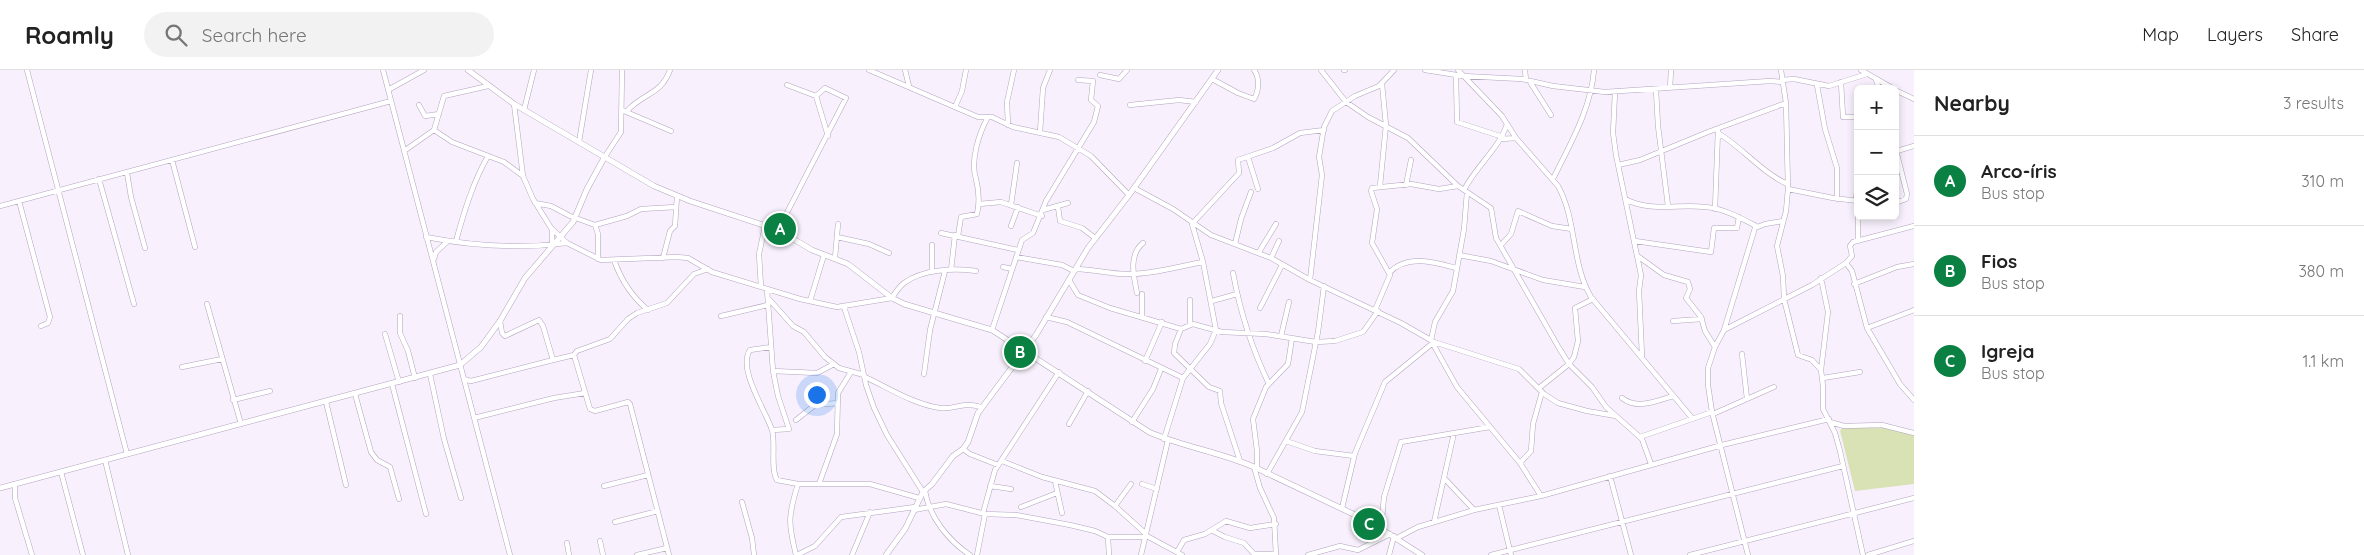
<!DOCTYPE html>
<meta charset="utf-8">
<style>
:root{--surface:#fff;--page:#f2f2f2;--text:#222;--muted:#767676;--line:#e0e0e0;--accent:#0b8043}
body{margin:0;font-family:Quicksand,sans-serif;background:var(--page);color:var(--text)}
.controls{position:absolute;right:15px;top:15px;display:grid;overflow:hidden;border-radius:8px;box-shadow:0 2px 8px #0003}
.controls button{width:45px;height:45px;display:grid;place-items:center;padding:0;border:0;border-bottom:1px solid var(--line);background:var(--surface);color:var(--text);font:25px sans-serif}
.you{position:absolute;left:816px;top:324px;width:18px;height:18px;margin:-12px;border:4px solid #fff;border-radius:50%;background:#1a73e8;box-shadow:0 0 0 8px #1a73e833}
.badge{display:grid;place-items:center;width:32px;height:32px;border-radius:50%;background:var(--accent);color:#fff;font-size:16px;font-weight:700}
.pin{position:absolute;translate:-50% -50%;border:2px solid #fff;box-shadow:0 1px 5px #0006}
.list{margin:0;padding:0;list-style:none}
h2{display:flex;justify-content:space-between;align-items:center;height:65px;margin:0;padding:0 20px;font-size:21px}
h2 small{font-size:16px;font-weight:400;color:var(--muted)}
.list li{display:grid;grid-template-columns:32px 1fr auto;gap:15px;align-items:center;box-sizing:border-box;height:90px;padding:0 20px;border-top:1px solid var(--line)}
.list b{display:block;font-size:19px;white-space:nowrap}
.list p{margin:0;font-size:16px;white-space:nowrap;color:var(--muted)}
.list em{font-size:16px;font-style:normal;color:var(--muted)}
.icon{flex:none;width:28px;height:28px;fill:none;stroke:currentColor;stroke-width:2;stroke-linecap:round;stroke-linejoin:round}
.map{position:relative;flex:none;width:1914px;height:485px;overflow:hidden}
header{display:flex;align-items:center;gap:30px;box-sizing:border-box;height:70px;padding:0 25px;background:var(--surface);border-bottom:1px solid var(--line)}
header strong{font-size:24px}
nav{display:flex;gap:28px;margin-inline-start:auto;font-size:18px}
.search{width:350px;height:45px;background:var(--page);display:flex;align-items:center;gap:12px;box-sizing:border-box;padding:0 18px;border-radius:28px;color:var(--muted);font-size:19px}
main{display:flex}
aside{flex:1;background:var(--surface)}
.map>svg:first-child{display:block}
</style>
<header>
<strong>Roamly</strong>
<div class="search"><svg class="icon" aria-label="search" viewBox="0 0 24 24"><circle cx="10" cy="10" r="6"/><path d="M15 15l6 6"/></svg>Search here</div>
<nav><a>Map</a><a>Layers</a><a>Share</a></nav>
</header>
<main>
<div class="map">
<svg width="1914" height="485" viewBox="0 0 1914 485">
<rect width="100%" height="100%" fill="#f8f1fd"/>
<path fill="#d8e2b4" d="M1881,356l33,8v50l-59,7 -15,-60 3,-4z"/>
<g fill="none" stroke-linecap="round" stroke-linejoin="round">
<g stroke="#b3a3be" stroke-width="5.5">
<path id="minor" d="M27,0l100,384
M383,0l127,485
M869,0l109,47h14l21,10 46,10 32,19 38,39
M905,0l4,16
M1321,0l25,32 22,15 40,21 50,48 33,22 5,30 63,110 10,16 23,23 14,20 36,32 9,25
M1344,0h1
M1425,0l38,6 59,3 31,7 52,6 165,-11 12,1
M1458,0l44,46 14,22
M1525,0l1,10
M1781,0l5,33 2,86 -2,22 -9,35 6,30 1,23 14,56 14,5 9,10 2,16v23l12,24 5,18 23,104
M1861,0l33,19
M1100,5l19,4 8,-9
M1456,5l1,47 46,15
M1212,9l26,14 16,6c5,-8 6,-21 0,-29
M1782,10l12,-1 35,7 38,-12
M1876,10l3,9
M1530,12l21,33
M1841,12l2,35h15
M1817,15l8,44 12,39v31
M1670,18l1,-18
M388,20l36,-20
M1656,20l2,36 10,80
M1895,20l19,9
M1615,22l-2,41 3,22 25,120 -2,16 3,65
M816,26l12,40
M514,34l9,72 10,23 18,29 16,15 34,17 76,-3 11,1 24,14 88,27 37,8 55,-9c3,-5 7,-11 12,-15 19,-14 50,-15 72,-12
M419,35l6,11 14,-2
M1130,35l49,-5 17,2
M955,37l7,-16 4,-21
M524,40l10,-40
M624,41l47,20
M627,41c16,-18 34,-16 43,-41
M1008,55l-1,-23 7,-32
M434,60l18,12 52,20 19,14
M1040,62l3,-44 7,-18
M1718,63c25,15 42,38 69,51
M1502,69l14,-1 42,48c19,34 13,77 33,111l101,121
M579,72l12,-72
M1895,76l12,48 -1,5 -11,4
M404,81l30,-21 10,-34 44,-10
M1897,81l17,-5
M1248,87l10,32
M604,88l17,-26 1,-62
M172,90l23,87
M1618,95l22,-5 68,-28 78,-29
M127,103l4,24 14,51
M99,109l35,125
M1553,109c17,-35 38,-70 41,-109
M1406,115l5,-25
M1380,116l6,-61 -4,-41
M1134,118l39,21 38,26 60,23 39,22 91,43 33,19 85,27 25,25 14,9 29,8 29,5
M1788,119l45,9 25,3
M1464,120c12,-24 35,-41 43,-66
M1625,129c24,13 54,5 80,8 18,1 36,11 51,19
M19,131l31,116 -2,6 -7,3
M1856,131l2,-27
M535,133l16,3 19,10 25,9 32,-9 14,-7 35,-2
M1858,133v38
M979,134l22,-2 41,14
M1011,135l6,-42
M0,136l391,-105
M1058,137l2,14 22,7 13,10
M1715,139l3,-79
M1043,140l25,-7
M595,155l3,9v25
M1011,156l7,-19
M552,160v15
M778,160l68,-132 -21,-10 -9,8 -29,-11
M941,163l77,17
M958,166l3,-19 16,-3c3,-13 2,-23 -1,-35 -6,-18 3,-46 12,-62
M426,167c46,9 94,12 141,6
M837,167l32,7 20,9
M456,171c8,-29 17,-59 32,-85
M1635,171l76,11 3,-24h23l2,-11
M1235,174l6,-25 10,-27
M932,175v27
M1501,175l10,-11 7,-23 34,15 20,3
M1259,182l17,-28
M1459,185l32,6 52,19 42,7
M1016,187l46,8 12,6
M1639,187l25,18 24,7 2,7 -4,9 15,19 4,14 10,16
M663,188l7,-27 5,-5 2,-30
M835,188l3,-34
M1271,188l8,-17
M434,189l2,-7 12,-11
M614,190c7,20 17,36 34,50
M1846,193l6,8 15,57 33,56 14,16
M1003,197l9,2
M1076,199c18,0 36,6 54,5 24,0 50,-8 73,-12
M951,200l4,-35
M1233,203c7,38 19,76 36,111
M1389,203c18,-19 45,-11 67,-5
M1069,210l9,15 32,13 71,21
M1310,210l12,-105 -3,-18 5,-30 8,-16 23,-15 24,-10 15,-16
M1854,214l43,-17 17,-3
M761,217l-2,-33 6,-28
M767,219l6,82 5,25 11,33 -17,1
M1137,223c-3,-16 -9,-38 6,-50
M768,228l25,28 11,6 21,25 14,11 25,7
M1190,230v24
M810,231l14,-46
M1212,231l25,-7
M207,234l34,120
M844,237l15,45 7,33 8,23 13,27 36,57
M1260,238l22,-43
M1375,240l15,-35 -18,-32 5,-34 -6,-18 1,-3 39,-4 28,5 19,-3
M400,246v17l8,18 7,27
M721,246l47,-11
M1046,247l21,5 116,56
M1142,247v-23
M500,251l2,12 3,3 34,-16 4,6 10,34 21,-5 3,-4 33,-12 18,-20 9,-6 30,-10 27,-29 14,-5
M1673,251l29,-2
M1867,258l47,-18
M992,260l30,-90 11,-7 13,-32 48,-79 4,-16 -7,-6 2,-19 -15,-1
M1724,260l88,-45 34,-22 6,-7 -2,-10 3,-4 61,-16
M385,264l14,48
M1281,266l8,-34
M1431,270l4,-18 18,-31 11,-62 3,-37
M1433,274l24,43 63,76 21,33
M771,277l-21,3c-13,19 16,61 22,80 4,14 -2,39 5,50l21,4h72l49,14
M1742,284l5,45
M574,285l16,54 5,2 33,-9 2,2 39,151
M1145,291l17,-39
M182,297l40,-8
M1821,300l7,-58 -7,-34
M773,301l44,2 17,-9
M430,304l14,65 17,59
M924,304l6,-44 15,-59
M865,307c24,11 48,27 75,31 15,2 22,-7 41,-1
M1823,308l37,-6
M464,309l7,2 82,-21
M392,314l34,130
M1539,318l30,-24 5,-7 4,-16 -3,-33 18,-9
M355,324l16,58 6,8 13,7 9,32
M1622,328c15,12 34,3 51,-2
M233,330l37,-9
M326,332l20,83
M1713,344l61,-27
M474,348l80,-20 31,-5
M796,350l19,-15 23,-2
M1132,352l21,-33 8,-20
M1830,352l14,4 38,-1 32,8
M1069,354l19,-33
M1640,367l72,-25
M1164,369l19,-61 27,-34 6,-14 -13,-68 -11,-38 47,-51 -1,-13 35,-12 27,-15 24,-3
M1286,371l29,10 39,5
M963,379l7,5 28,11
M105,390l23,95
M1002,391l40,16 53,14 20,15 30,27
M1240,391l-19,-58 -1,-12 -11,-4 -35,-34 1,-9 6,-15 12,-5 29,8 44,2 50,8 19,-1 28,-9 15,-21
M1520,393l11,-12 2,-27 9,-32
M1254,397l6,21 14,30 2,37
M1257,399v-18l-4,-32 13,-32 22,-23 4,-26
M61,402l22,83
M1267,404l35,-62 16,-80 6,-46
M1610,406l21,79
M1445,409l29,31
M1055,411l7,32
M15,414v14l17,57
M819,414l18,-50 1,-41 13,-21
M1142,414l15,5
M604,416l44,-11
M990,416l21,3
M925,421c4,26 24,50 45,64
M742,432l10,36 2,17
M1499,435l12,50
M1115,436l16,-22
M1021,437l36,-14
M1342,438l13,-55 30,-71 49,-40
M914,440l32,-6 39,10 31,1 54,10 25,6 13,6h36
M983,443l12,-43 64,-98
M615,452l43,-11
M1434,452l20,-89
M1381,459l3,-32 17,-55 89,-15
M1213,461l12,6 19,6 10,11h22
M1145,465l37,20
M1108,467l1,18
M1397,468l21,-11 56,-17 67,-14 181,-51 107,-26
M600,471l3,14
M567,473l2,12
M1177,482l7,-12 21,-6 21,-13 24,7 26,-4
M637,485l30,-7
M796,485c-8,-32 -8,-39 2,-71
M797,485l18,-9 26,-29 74,-10
M852,485l18,-43
M977,485l8,-41
M1141,485l27,-115
M1308,485l32,-9 18,4 32,-16
M1389,485l5,-19
M1491,485l352,-89
M1690,485l224,-57
M1748,485l-36,-143 -4,-27v-17l7,-21 9,-17 31,-102 10,-4 18,-3
M1868,485l46,-14"/>
</g>
<g stroke="#b3a3be" stroke-width="6">
<path id="tertiary" d="M468,0l46,34 140,82 36,15 88,29 34,20 36,14 44,34 12,6 88,26 157,102c34,15 71,20 105,35l116,55 52,33
M0,418l460,-123 21,-18 19,-26 25,-43 48,-56 14,-33 17,-31
M886,485l19,-26 18,-37 9,-8 21,-28 10,-7 5,-7 10,-29 58,-78 52,-87 41,-53 89,-125"/>
</g>
<use href="#minor" stroke="#fff" stroke-width="4.5"/>
<use href="#tertiary" stroke="#fff" stroke-width="5"/>
</g>
</svg>
<div class="controls">
<button>+</button>
<button>−</button>
<button><svg class="icon" aria-label="layers" viewBox="0 0 24 24"><path d="M12 4l9 5-9 5-9-5zM3 14l9 5 9-5"/></svg></button>
</div>
<div class="you"></div>
<div class="pin badge" style="left:780px;top:159px">A</div>
<div class="pin badge" style="left:1020px;top:282px">B</div>
<div class="pin badge" style="left:1369px;top:454px">C</div>
</div>
<aside>
<h2>Nearby<small>3 results</small></h2>
<ul class="list">
<li><span class="badge">A</span><div><b>Arco-íris</b><p>Bus stop</p></div><em>310 m</em></li>
<li><span class="badge">B</span><div><b>Fios</b><p>Bus stop</p></div><em>380 m</em></li>
<li><span class="badge">C</span><div><b>Igreja</b><p>Bus stop</p></div><em>1.1 km</em></li>
</ul>
</aside>
</main>
